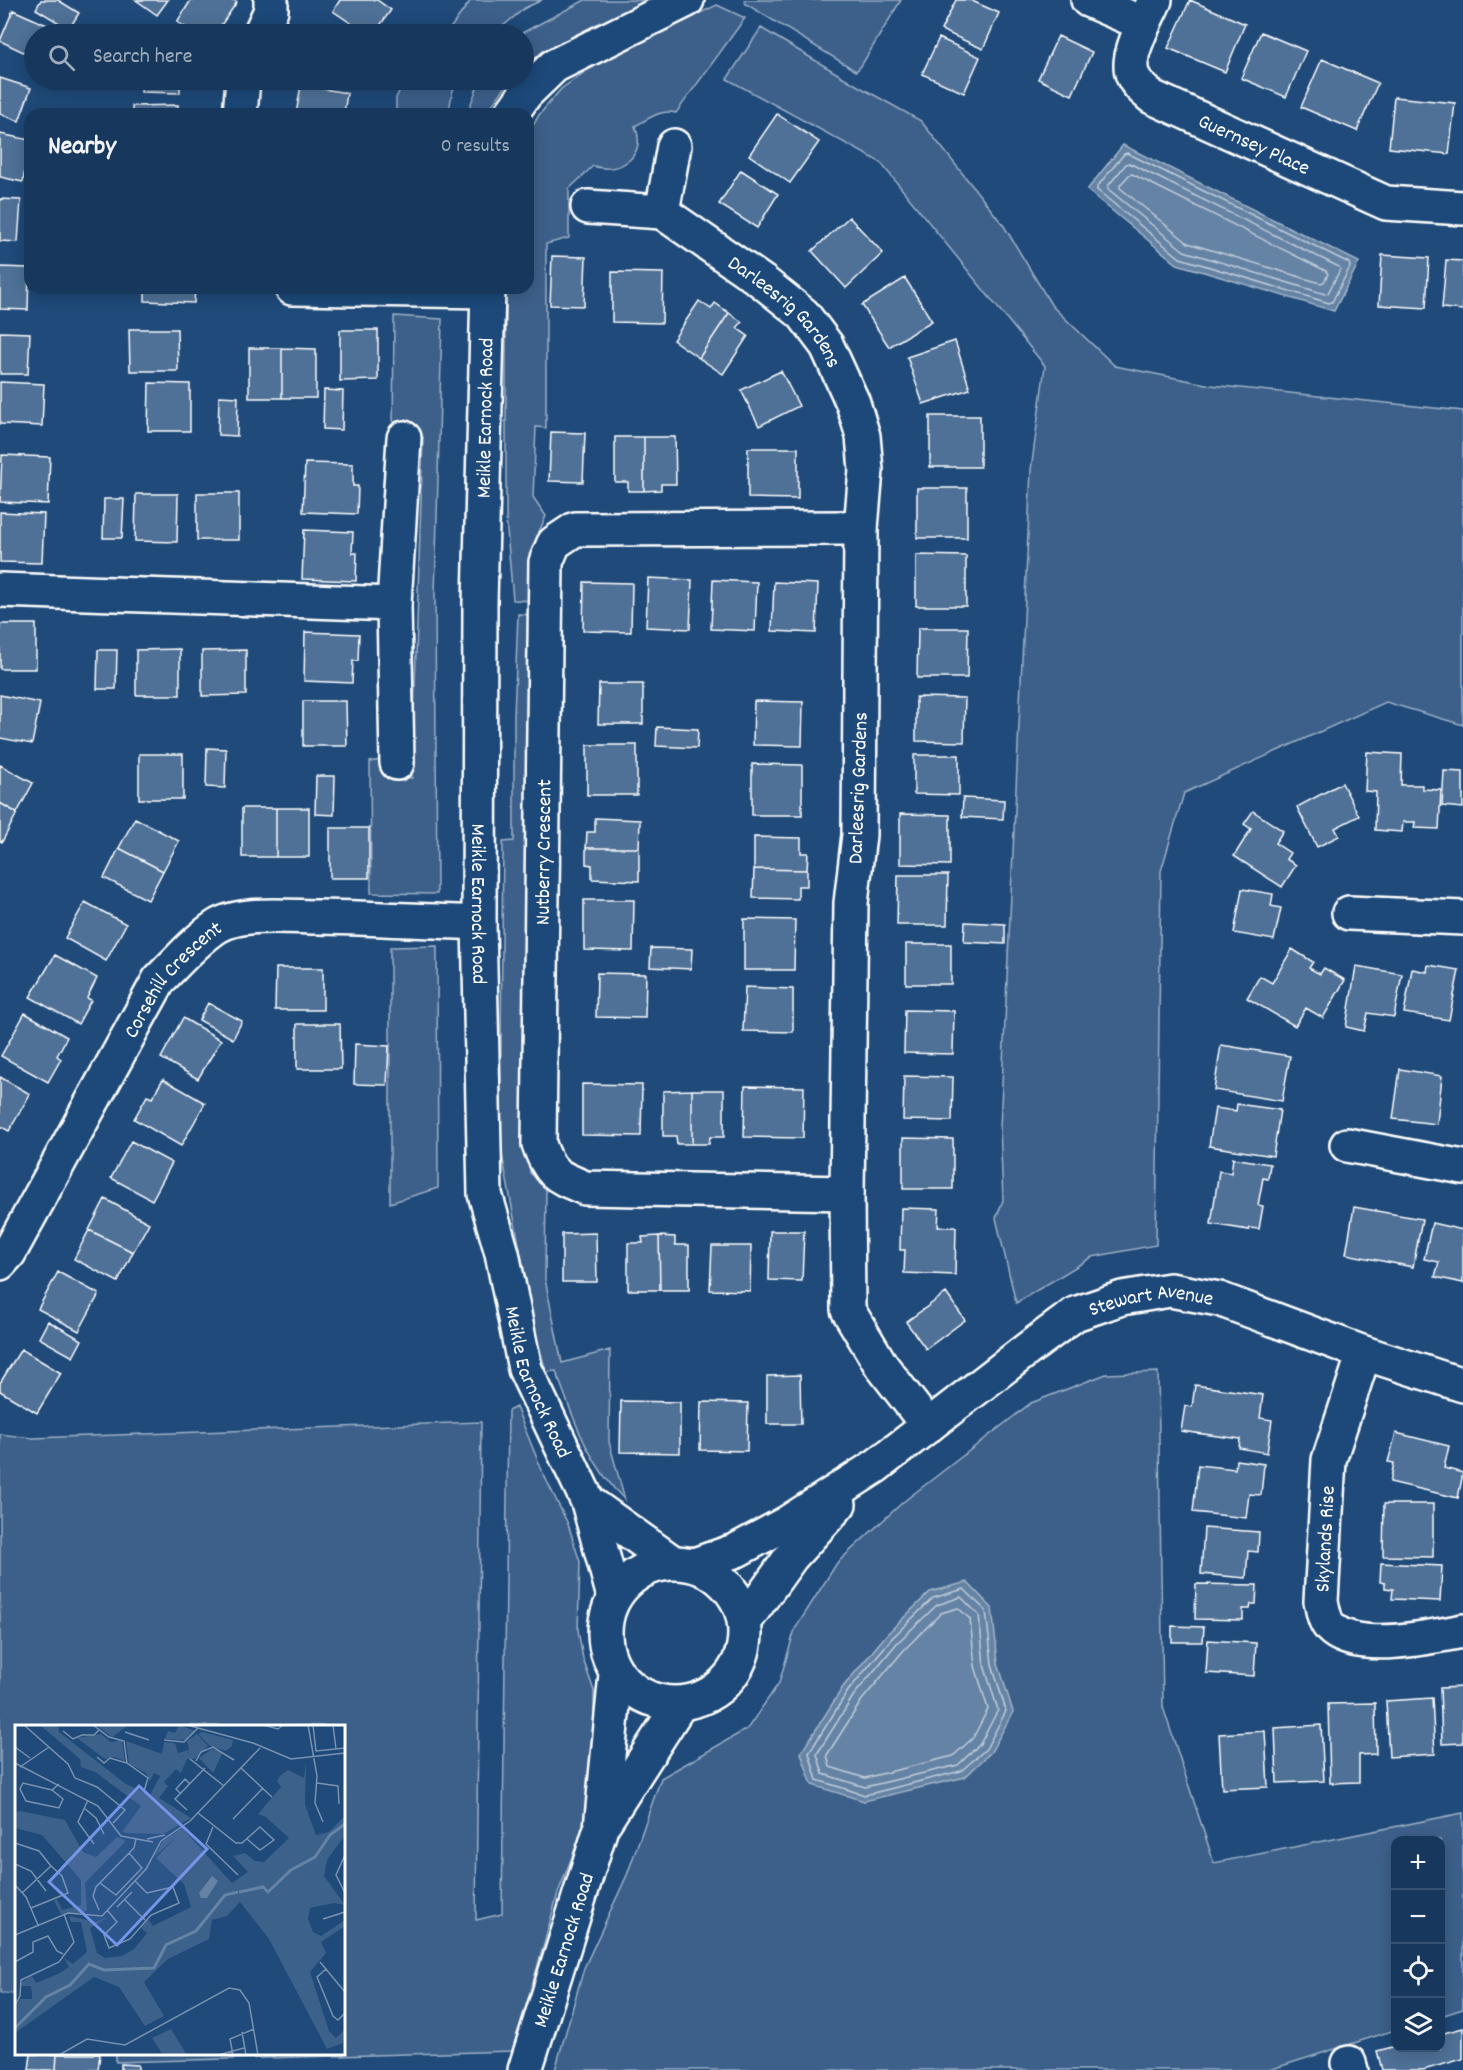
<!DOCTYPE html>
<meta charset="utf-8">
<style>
:root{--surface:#17385c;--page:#244365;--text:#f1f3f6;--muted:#9eacbb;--line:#365272}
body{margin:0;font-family:Dekko,sans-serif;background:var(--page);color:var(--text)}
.controls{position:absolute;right:18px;bottom:18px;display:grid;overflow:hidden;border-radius:12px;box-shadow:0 3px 15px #0003}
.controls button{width:54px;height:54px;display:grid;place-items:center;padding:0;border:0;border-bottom:2px solid var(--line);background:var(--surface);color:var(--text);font:30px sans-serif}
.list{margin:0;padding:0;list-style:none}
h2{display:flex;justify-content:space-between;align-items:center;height:78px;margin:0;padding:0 24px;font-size:26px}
h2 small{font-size:20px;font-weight:400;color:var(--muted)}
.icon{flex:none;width:33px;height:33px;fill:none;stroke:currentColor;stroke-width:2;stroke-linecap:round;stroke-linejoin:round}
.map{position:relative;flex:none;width:1463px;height:2070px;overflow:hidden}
.search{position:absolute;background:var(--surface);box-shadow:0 3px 15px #0003;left:24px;top:24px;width:510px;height:66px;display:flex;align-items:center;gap:15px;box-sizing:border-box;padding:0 21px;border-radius:33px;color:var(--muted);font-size:22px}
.panel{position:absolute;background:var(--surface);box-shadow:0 3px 15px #0003;left:24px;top:108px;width:510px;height:186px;border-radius:18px}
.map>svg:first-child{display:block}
</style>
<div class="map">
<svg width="1463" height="2070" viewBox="0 0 1463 2070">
<rect width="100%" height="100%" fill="#1f4a7a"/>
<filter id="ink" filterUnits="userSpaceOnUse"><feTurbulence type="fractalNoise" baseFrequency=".0167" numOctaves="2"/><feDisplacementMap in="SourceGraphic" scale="12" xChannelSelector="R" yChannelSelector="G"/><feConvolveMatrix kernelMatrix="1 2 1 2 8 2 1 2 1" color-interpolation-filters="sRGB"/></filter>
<g filter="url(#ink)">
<path fill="#3c618b" stroke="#9eb0c5" stroke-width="1.5" d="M471,0h71l-17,8 -32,26h-47z
M585,0h68l-86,41 -43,26v-33h-4z
M744,0h157l-40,66 -5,5 -110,-67z
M717,5l28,13 -69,95c-16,-4 -28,6 -41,13 13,29 -15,49 -42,40l-24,23v49l-23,6v184l-10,-1 -3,70 13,19 -12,27v58l-21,-1 -7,-81v-231h22v-154l11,-19 22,-26 25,-18 58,-32z
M761,28l97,58 63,35 83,105 48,80 63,60 96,19 252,26v314l-77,-23 -202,91 -23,78 -5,374 -64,12 -76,46 -20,-85 7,-18 -3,-73 31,-657 14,-104 -165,-204 -153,-83z
M405,80h55l-7,10 -5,24h-52v-16z
M480,80h30l-24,34h-19z
M394,316l48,3 -7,278 2,297 -66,-1 -1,-131 17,-3 2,18 23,1 11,-341h-30z
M518,614l15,1 -3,558 16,14 -1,92 17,84 48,-13 -1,92 16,58c-37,-36 -52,-82 -69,-129l-10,1 -10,-38 -36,-190 3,-302 11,-1v-125z
M437,946l1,242 -48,15v-256z
M1158,1372l5,335 51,156 249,-50v196l-22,7 -1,-176h-44l-1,190 -126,40h-714l29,-102 43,-93 34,-97 86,-49 32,-46 16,-54 42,-66 66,-61 128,-99 75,-29z
M516,1407l27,66 25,51 12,38 -2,68 5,29 11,32v92l-11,45 -25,65 -44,158 -398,11v-8h228v-328h-328v268l-16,-1v-559l32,4 449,-16 -5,498 26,-6 6,-503z"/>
<path fill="#6583a4" stroke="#a3b5c8" stroke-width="1.5" d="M1123,145l236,117 -25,49 -157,-47 -90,-74z
M967,1582l25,26 6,55 15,49 -22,40 -26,25 -101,24 -52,-16 -11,-32 42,-66 44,-53 43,-42z"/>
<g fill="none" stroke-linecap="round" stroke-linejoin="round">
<path stroke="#c1cddb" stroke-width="1.5" d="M1127,153l222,110 1,4 -18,35 -3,1 -149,-45 -83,-68v-3l27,-33z
M1129,163l210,104 1,3 -12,23 -3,1 -141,-43 -76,-62v-3l18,-22z
M1132,174l194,97 2,3 -4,8 -4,1 -132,-40 -68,-55v-3l9,-10z
M964,1589l22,22 6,53 14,47 -20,38 -25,22 -96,24 -48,-15 -8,-27 39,-62 44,-53 41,-40z
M961,1597l18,18 5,50 14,45 -18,34 -22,21 -93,22 -42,-13 -6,-20 37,-59 43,-52 40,-38z
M958,1608l12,11 5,47 13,43 -15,29 -20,18 -88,22 -35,-11 -3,-12 35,-55 42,-50 37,-37z"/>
</g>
<path fill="#507197" stroke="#fff" stroke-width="1.5" d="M41,0h17l21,13 -10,16 -33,-20z
M136,0h32l-11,15z
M191,0h43l3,2 -22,32h-19l-19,-12z
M340,0h37l14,10 -17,24h-7l-34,-23z
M956,0h14l29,13 -16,36 -42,-19z
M1190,0l55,24 -20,48 -57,-24z
M13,10l43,19 -2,5h-20v23l-34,-16z
M315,24l15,10h-22z
M1261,32l45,19 -20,46 -45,-19z
M1058,36l34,16 -20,43 -34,-16z
M939,38l41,19 -16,36 -42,-19z
M1322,59l56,24 -21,48 -56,-24z
M0,78l31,10 -12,33 -19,-7z
M142,80h38v13l-39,-1z
M301,85l46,8 -3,21h-48z
M1394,97l61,6 -6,51 -60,-6z
M178,105l1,9h-47v-8z
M777,114l42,28 -29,41 -41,-28z
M0,134l30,6 -7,42 -23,-5z
M741,170l37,24 -21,34 -38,-24z
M0,199l21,1 -3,42 -18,-1z
M849,217l34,36 -37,35 -34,-37z
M1382,255l47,3 -3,50 -47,-3z
M552,256l34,1 -2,49 -34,-1z
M1446,260l17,1v49l-21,-2z
M0,267l29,1 -1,42 -28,-1z
M612,272l51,1 -1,50 -50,-1z
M905,278l27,43 -43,26 -27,-42z
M145,288h50l-1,15 -49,-2z
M699,301l12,8 4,-6 14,10 -30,45 -26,-18z
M729,313l13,9 -5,6 11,8 -25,38 -24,-16z
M129,329h48l1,42h-48z
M340,330h38v50l-38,1z
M0,332l30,1 -2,41h-28z
M955,341l15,48 -47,15 -16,-47z
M249,348h33v50h-33z
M282,348l34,1v49h-34z
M781,371l18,35 -40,20 -18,-36z
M0,382l44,2 -2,42 -42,-2z
M149,383l41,1v47h-42z
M324,390l19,1 -1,39 -19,-1z
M219,396l19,1 -1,39 -19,-1z
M930,416h50v51h-50z
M551,432l34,1 -2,49 -34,-1z
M615,437h29v54h-16v-9h-13z
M644,437h31l1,47h-15v6l-17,1z
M748,448h50v51l-50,-1z
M2,455l48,2 -2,47 -48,-2z
M305,463l48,1v22h5l-1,28 -54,-2z
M917,488h50v50h-50z
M197,493h42v47h-42z
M136,494h42l-1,48 -42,-1z
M104,499h20l-2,39h-19z
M0,512l44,2 -2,49 -42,-1z
M304,530l49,2 -1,21h5l-1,28 -54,-2z
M916,555l50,1v50h-50z
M648,578l44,2 -2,49 -44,-2z
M713,580l44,2 -2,49 -44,-2z
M584,582l48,1 -1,49 -48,-1z
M774,582l44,2 -2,49 -44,-2z
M0,624h36v45h-36z
M918,628h50l-1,50h-50z
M305,632l54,2 -1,27h-5l-1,22 -48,-2z
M180,649v46h-44v-45z
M98,650h19l-1,39h-19z
M246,650v45l-44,1v-45z
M599,684h44v40h-45z
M0,695l40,8 -8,41 -32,-6z
M916,697l49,1 -1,44 -48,-1z
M303,701h43l1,45h-44z
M754,701l49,1 -1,44 -49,-1z
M657,727l41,2 -1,19 -41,-2z
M587,745h50v50h-50z
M207,748l19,1 -1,39 -19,-1z
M1367,752l35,2 -1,31h21v4l19,1 -2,39 -25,-1 1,-6h-12l-1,10 -27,-2 1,-38 -11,-1z
M139,754h44v45h-44z
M914,755h45v40l-45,-1z
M752,764l50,1v50h-50z
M0,765l33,18 -16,30 -17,-10z
M1444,771l19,1v36l-21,-2z
M316,776h19l-1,39 -19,-1z
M1342,783l17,33 -24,12 4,8 -22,11 -20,-40z
M963,798l41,2 -1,19 -41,-2z
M0,803l17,10 -15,29 -2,-1z
M242,808h34v49h-34z
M276,808h33v49h-33z
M1253,811l30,20 -8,12 15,10 -4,6 10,6 -14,22 -48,-31 17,-27 -7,-5z
M900,814l50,1v50l-50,-1z
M135,818l44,23 -16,30 -44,-23z
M595,818l45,2 -1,28h-53l1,-16h8z
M330,828h39v50h-39z
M754,837l47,1v15h7l-1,17 -53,-1z
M119,848l44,23 -15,29 -44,-22z
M586,848h53v33l-47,-2v-14l-6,-1z
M754,869l53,1v16h-9v13l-45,-1z
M898,875h50l-1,50h-50z
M1242,889l31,5 -2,12 10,2 -7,32 -40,-7z
M584,900h50l-1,51 -49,-1z
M85,902l41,22 -20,37 -41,-23z
M744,919l51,1 -1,50h-50z
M965,922l40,2v20l-41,-2z
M906,944h45v40h-45z
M651,948l41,1 -1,20 -41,-2z
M1292,949l21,13 -4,6 11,6 4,-6 21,12 -22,38 -17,-10 -11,18 -48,-28 13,-22 12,7z
M55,955l42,23 -10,20 4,2 -13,24 -48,-27z
M1428,965l31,5 -10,50 -45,-7 8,-44 15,3z
M1356,966l46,8 -8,43 -26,-4 -4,18 -18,-4z
M276,968h47v42h-48z
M597,973l49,1 -1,44 -49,-1z
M745,987l48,2v43l-50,-1z
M208,1003l34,18 -9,18 -34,-19z
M905,1010l49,1 -1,43 -49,-1z
M25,1013l42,24 -10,19 4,3 -13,23 -47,-26z
M183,1018l38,22 -23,39 -37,-21z
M297,1024h43l1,45h-44z
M355,1044l34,2 -2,39 -33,-1z
M1221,1045l69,11 -8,45 -68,-11z
M1400,1069l42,7 -5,48 -44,-5z
M904,1076l49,1 -1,44 -49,-1z
M0,1077l30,17 -21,37 -9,-5z
M163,1079l42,24 -24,43 -47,-27 13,-23 5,2z
M582,1084l60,1 -1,51 -59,-1z
M745,1086l59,1 -1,51 -59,-1z
M692,1090h32v47h-14l-1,7h-17z
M692,1090v54h-15l-1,-8h-13v-45z
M1237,1104l43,6 -7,46 -64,-10 6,-38 21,3z
M903,1138l50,1v50h-50z
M131,1141l41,22 -20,37 -41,-22z
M1233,1158l37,6 -2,15 -5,-1 -5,27 5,1 -4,23 -10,-1v2l-38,-6 8,-53 12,2z
M105,1199l44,24 -16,29 -44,-22z
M1354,1207l68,12 -9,48 -67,-13z
M901,1208l38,1 -1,18h18l-1,48 -51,-2 1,-23h-5z
M1432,1223l31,7v53l-28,-6 4,-15 -15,-3z
M89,1230l44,22 -15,30 -44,-23z
M770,1231h34l-2,50 -33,-1z
M596,1233l1,49h-35v-48z
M659,1236l1,54h-32v-47h15l-1,-6z
M659,1236l16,1v8h14v45h-29z
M712,1246h39l-1,45 -40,-1z
M58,1272l41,22 -20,37 -41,-22z
M946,1293l19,27 -39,29 -20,-27z
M48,1321l34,19 -9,17 -34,-19z
M21,1349l40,24 -24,40 -37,-22v-8z
M800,1375l1,49h-34v-48z
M1195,1385l68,10 -3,23 12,2 -5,33 -28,-5 1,-9 -59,-8 4,-25 7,1z
M621,1401l59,1v51l-60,-1z
M701,1402l47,1 -1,48 -47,-1z
M1396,1433l53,13 -5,22 19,5 -5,25 -68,-16 4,-19 -6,-1z
M1236,1460l28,4 -3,31 -12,-1 -3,24 -53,-6 5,-47 37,4z
M1384,1504h49v53l-50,-1z
M1204,1528l55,4 -1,20 -10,-1 -2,27 -45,-4z
M1381,1563l61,3 -2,35 -48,-2 1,-10 -8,-1v-5l-5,-1z
M1196,1584l61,1 -1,19h-5l-1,5h-7v11l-48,-1z
M1172,1626l32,1 -1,15h-31z
M1208,1640l48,3 -2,33 -48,-3z
M1463,1687v56l-21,1 -2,-56z
M1432,1698l3,56 -46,3 -3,-56z
M1375,1703l1,51 -17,1v27l-29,1 -2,-79z
M1321,1725l3,56 -47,2 -2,-55z
M1265,1731l3,56 -46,2 -3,-55z
M1463,2028v31l-40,11h-41l-5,-19 19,-5 44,2v-14z
M31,2054h26l-1,16h-27z
M57,2054h43l-2,16h-42z
M121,2064l17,1v5h-17z"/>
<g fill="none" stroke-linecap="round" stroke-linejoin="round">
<g stroke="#fff" stroke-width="38">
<g id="street">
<path d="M1088,0l56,24"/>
<path id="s1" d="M1155,0c-8,19 -31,56 -22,76 4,9 12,15 19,21l234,106 77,5"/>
<path d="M260,34l11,-24v-10"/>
<path d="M240,114l3,-34"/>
<path id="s2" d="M588,207l74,5 101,70 40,32 24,32 26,57 10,33 3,34 -5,58 -2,307 -8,68 -4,290 1,117 33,55 47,61"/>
<path d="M662,212l12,-66"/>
<path d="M292,288l196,3"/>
<path d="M0,590l394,14"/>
<path d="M397,763l-3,-159 10,-166"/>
<path d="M1349,913l114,5"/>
<path d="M1347,1145l116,22"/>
<path id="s3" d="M847,1193l-262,-5c-29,-12 -35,-13 -46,-44l7,-582 8,-19 21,-14 286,-1"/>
<path id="s4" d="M0,1263l9,-10 150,-273c18,-18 36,-39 57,-53 24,-16 75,-10 103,-10 54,1 107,4 160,6"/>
<path d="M1364,1353l-35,107 -8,141c2,9 3,19 9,26 25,27 101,10 133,4"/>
<path d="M1349,2063l2,7"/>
</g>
</g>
<g stroke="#fff" stroke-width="38">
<g id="secondary">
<path d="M511,114l15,-21 28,-27 133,-66"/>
<path id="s5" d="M488,288l-8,315 -1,320 6,271 17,59 23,116 63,133 26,95"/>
<path d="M588,1502l84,60"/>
<circle cx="675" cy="1633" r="70"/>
<path id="s6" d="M694,1565l43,-15 50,-27 89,-57 153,-118 46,-34 47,-16 48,-8 49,9 145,54 99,32"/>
<path d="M745,1621l46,-64 48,-53"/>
<path d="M605,1821l75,-117"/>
<path id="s7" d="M525,2070l76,-242 15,-154"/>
</g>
</g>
<use href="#street" stroke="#1f4a7a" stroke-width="33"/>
<use href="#secondary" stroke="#1f4a7a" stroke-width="33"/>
</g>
</g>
<g text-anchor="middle" stroke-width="6" stroke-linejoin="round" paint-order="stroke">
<g font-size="21" fill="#fff" stroke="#1f4a7a">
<text dy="7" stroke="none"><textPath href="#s1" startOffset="222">Guernsey Place</textPath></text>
<text dy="7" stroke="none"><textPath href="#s2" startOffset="234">Darleesrig Gardens</textPath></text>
<text transform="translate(484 418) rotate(-89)" y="7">Meikle Earnock Road</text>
<text transform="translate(857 788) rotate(-88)" y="7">Darleesrig Gardens</text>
<text dy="7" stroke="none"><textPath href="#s3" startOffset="621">Nutberry Crescent</textPath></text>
<text dy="7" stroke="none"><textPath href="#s5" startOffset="616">Meikle Earnock Road</textPath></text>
<text dy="7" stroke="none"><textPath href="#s4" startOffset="334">Corsehill Crescent</textPath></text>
<text dy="7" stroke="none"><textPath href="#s6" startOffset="537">Stewart Avenue</textPath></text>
<text dy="7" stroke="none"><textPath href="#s5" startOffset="1102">Meikle Earnock Road</textPath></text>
<text transform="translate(1324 1539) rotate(-87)" y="7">Skylands Rise</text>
<text dy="7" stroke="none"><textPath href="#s7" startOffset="126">Meikle Earnock Road</textPath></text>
</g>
</g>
<g transform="translate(15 1725)">
<rect width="330" height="330" fill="#1f4a7a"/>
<path d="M25,0h18l1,7 67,52 24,11 10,-19 -6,-3 -4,8 -4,-8 -17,-9 -3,-23 36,13 2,-12 11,1 3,10 11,-3 -2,-9 10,-7 11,12 -13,13h-8l-6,14 -5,-4 -12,13 4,4 -9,12 32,20 -28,16 -38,-1 -2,-2 18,-25 -46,-34 -14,-5 -1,-8zM81,0h26l4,2 -14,10zM164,0l16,6 -10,9 -20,-1 3,-8 7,2zM187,7l31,8 -1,6 -6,5 -16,-5 -12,-12zM86,9l10,8 11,-2 3,21 -10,-4 -10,2 -28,-21zM197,24l11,3 -10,21 -14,-15zM291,36l-1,44 11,30 13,-3 16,-16v19l-18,25 -3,16 21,29 -11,-2 -24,5 -2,11 5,13 8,4 24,-16v6l-24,16 5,11 -16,19 19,59 7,7 9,-9 -2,14 -16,6 -58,-110 -29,-37 -13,14 -15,4 -3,19 -41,20 -24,23 20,34 -19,10 -26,-39 -25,-10 -79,56v-27l5,-7h12v-4l-1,-9h-10l1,-4 10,-6 4,7 22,-9 11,-7 -5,-9 9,6 14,-12 -6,-30h-10l-2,-6 27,6 14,-6 -20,12 7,25 8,5 17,-2 12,-7 13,-16 -6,-5 7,-9 5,7 38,-19 -7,-23 -28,-26 22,-23 -24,22 9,-16 19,-13 50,55 16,-11 -15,-16 12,-3 10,8 9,1 25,-24 -23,-21 -8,-3 23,-27 -4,-6 3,-5 8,-6 16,8zM5,86l45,9 18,32 13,5 21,-20 9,4 -41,42 2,27 -4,3 -22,1 -7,-13 3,-2 5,11 19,-5v-25l-39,-45 -27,-7v-16zM156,304l16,26h-24l-11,-17z" fill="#3c618b"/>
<path d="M197,151l6,5 -11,17h-6l-2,-5z" fill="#6583a4"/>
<path fill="none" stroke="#6583a4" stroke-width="3" d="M224,167l24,-5 5,5 23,-22 24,-13 15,-22 15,-11M0,303l31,-31 24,-12 19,-21 15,6 50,-2 12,-23 30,-14 29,-36 13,-3"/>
<path fill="none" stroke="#7992af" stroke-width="1.5" d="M9,0l44,39 7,14 22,9 28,23 -12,13M78,0l16,12 15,4 3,22 21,15 -4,13M172,0l66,18 38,16 54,-6M248,0l15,4 5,-4M293,0l9,51 -2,27 8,19M298,0l3,26 29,-3M318,0l3,24M48,6l10,8 9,-4h12l5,-5M110,7l24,8M149,15l20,2 14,-14M0,22l15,11M82,32l7,6 6,-5 17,5M175,34l34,27M181,36l5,-9 12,-5 21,13M0,38l83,43 23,30 32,6M5,42l29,-20M226,43l31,29M302,58l21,3 1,18M37,65l-29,-7 -3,6 6,12 33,7 4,-9 -11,-9 7,-6M166,69l-5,-5 9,-10 5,5M73,75l-10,22 16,22M69,83l12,10 8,16M172,85l-12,-11 30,-31M183,88l38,30h6l18,-16 14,13 -14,10 -13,-11M218,94l30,-31M198,102l-7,17 32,31M132,114l18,-4M0,118l24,8 12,15 -29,27M330,130l-9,20 9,18M0,139l16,7 15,20M85,158l16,12 26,-27 -13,-15M0,160l11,12 12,28M110,175l20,20M102,182l15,-15M16,183l37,-15 -6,-17 -11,-10M84,185l-6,-14 3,-9 38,-39 2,-9M92,185l10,12 -13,13 5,13 21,-9 21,-24 28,-12 -6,-16 -26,6 -12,-12M308,194l22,-7M0,210l53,-22 34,3 44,-47 15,-28 29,-20 70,-73M0,237l18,-10v-10l15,-6 9,15 6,3M305,237l25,30M311,244l-9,8 16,39 5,4 7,-7M0,280l5,-9 1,-16 38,-18 15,-20 -10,-28M227,307l4,23M44,330l28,-16 38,6 104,-57 11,2 9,13 9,52M203,330l26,-7M218,330l-3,-16 24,-10"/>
<path fill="#7795e8" fill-opacity="0.15" stroke="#7795e8" stroke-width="3" d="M124,61l68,63 -90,96 -68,-63z"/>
<rect width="330" height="330" fill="none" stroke="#fff" stroke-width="3"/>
</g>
</svg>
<div class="controls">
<button>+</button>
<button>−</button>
<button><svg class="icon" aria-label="locate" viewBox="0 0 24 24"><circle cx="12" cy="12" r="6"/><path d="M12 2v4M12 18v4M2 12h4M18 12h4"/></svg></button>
<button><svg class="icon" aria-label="layers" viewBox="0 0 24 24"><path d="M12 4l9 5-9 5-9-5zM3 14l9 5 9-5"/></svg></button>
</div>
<div class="search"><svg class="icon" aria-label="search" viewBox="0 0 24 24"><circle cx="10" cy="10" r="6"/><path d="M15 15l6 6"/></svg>Search here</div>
<section class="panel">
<h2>Nearby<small>0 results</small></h2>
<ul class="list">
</ul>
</section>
</div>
